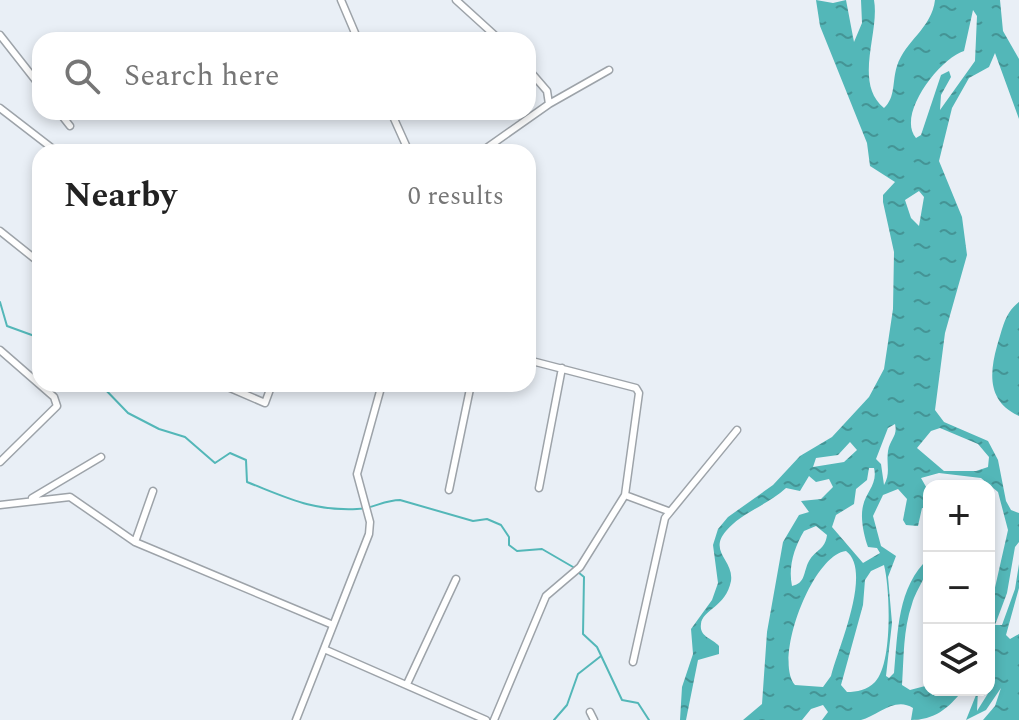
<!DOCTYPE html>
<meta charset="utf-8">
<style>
:root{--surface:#fff;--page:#f2f2f2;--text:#222;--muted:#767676;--line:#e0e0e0}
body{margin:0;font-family:Spectral,serif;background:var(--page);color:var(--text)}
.controls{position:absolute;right:24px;bottom:24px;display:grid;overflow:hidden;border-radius:16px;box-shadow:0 4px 12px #0003}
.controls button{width:72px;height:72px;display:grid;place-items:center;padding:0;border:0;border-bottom:2px solid var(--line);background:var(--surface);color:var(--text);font:40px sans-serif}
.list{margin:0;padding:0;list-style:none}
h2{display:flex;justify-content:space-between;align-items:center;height:104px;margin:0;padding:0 32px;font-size:34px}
h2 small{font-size:26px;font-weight:400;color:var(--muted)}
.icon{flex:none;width:44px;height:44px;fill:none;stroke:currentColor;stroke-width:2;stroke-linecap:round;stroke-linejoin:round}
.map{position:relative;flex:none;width:1019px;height:720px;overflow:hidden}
.search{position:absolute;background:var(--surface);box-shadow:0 4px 12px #0003;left:32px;top:32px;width:504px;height:88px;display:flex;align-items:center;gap:20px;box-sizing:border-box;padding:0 28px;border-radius:24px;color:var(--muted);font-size:30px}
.panel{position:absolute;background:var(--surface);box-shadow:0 4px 12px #0003;left:32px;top:144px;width:504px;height:248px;border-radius:24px}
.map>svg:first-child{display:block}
</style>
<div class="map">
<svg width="1019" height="720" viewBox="0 0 1019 720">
<defs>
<pattern id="water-ripples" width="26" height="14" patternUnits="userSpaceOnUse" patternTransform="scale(2)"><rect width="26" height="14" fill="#53b7b8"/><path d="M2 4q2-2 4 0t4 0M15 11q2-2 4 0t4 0" fill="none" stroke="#449495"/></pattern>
</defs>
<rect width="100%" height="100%" fill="#e9eff6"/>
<path fill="url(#water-ripples)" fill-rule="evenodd" d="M816,0l17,3 13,-3 8,42 8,-19 -1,-23h13c6,33 -21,82 10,108 12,-11 8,-27 13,-42 8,-25 35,-38 38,-66h65l3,31 16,28v60l-24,-66 -6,14 -20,11 -17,30 -13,53 23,56 5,38 -22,78 -10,77 9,12 44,19 10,19 8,41 5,9 8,3v29l-4,5 -8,46 -12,32h7l13,-36 4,-25v24l-13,47 4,4 9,-5v86h-36l12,-14 6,-18 -15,22 -20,10 12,-30 -1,21 15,-24 -3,-6v-67l19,-84 -10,-38 -17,-14 -42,-5 -18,5 8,14v17l-7,-1 -4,18 -12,-1 -3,-5 4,-21 -9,-10 -15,6 -10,21 8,30 15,10 -8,21 4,46 -6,53 3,2 5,-5c4,-41 3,-86 35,-115 0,17 -12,29 -17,46 -9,26 -8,53 -10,81l8,5 19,-5v5h34c-15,19 -29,30 -52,30l2,-12c-18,-12 -36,8 -52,12 -12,0 -27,0 -39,0l6,-8 -5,-7 -12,4 -9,11h-59l19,-16 5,-72 16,-90 16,-27 10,-3 -8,-11 20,-2 12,-12 -4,-8 -13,3 -7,-6 -9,15 -14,-3c-18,17 -44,24 -60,43 -18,21 8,29 5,50 -5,26 -29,29 -30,43 -2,13 11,14 18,22v8l-21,6 -12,60h-6l2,-33 11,-33 -2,-25 21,-29 6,-17 -5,-38 5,-16 10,-12 45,-32 27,-29 32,-19 37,-40 15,-28 9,-60 1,-57 -11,-50v-7l12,-13 -25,-16 -3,-23 -47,-117zM973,10l4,6 -2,45 -35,49 1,-15 10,-18 -2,-6 -8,4 -20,60 -5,3c-20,-23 24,-80 48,-87zM919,191l5,6 -5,29 -8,-8 -6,-18zM895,424c3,12 -5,15 -7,27 -2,13 3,22 -4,34l-3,-21 -5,-5 12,-31zM940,428l38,16 11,13 -1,10 -12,4h-32l-27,-23 14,-17zM850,442l7,8 -13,12 -31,5 3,-9 22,-3zM869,468h5c4,16 -8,24 -11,38 -3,12 1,30 5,41l9,1 3,5 -17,10 -31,-36 4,-12 18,-11 2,-15 11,-9zM816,526l11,9c-2,15 -11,14 -18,26 -6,11 -3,22 -17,25 -4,-19 2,-38 12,-55zM846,551c27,20 -8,97 -15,125l-8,11 -28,-2c-22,-25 17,-130 51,-134zM884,565c6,23 9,99 -9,117 -8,8 -18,10 -28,10l-6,-7 22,-80 2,-25 6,-9z
M1019,302v114c-31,-14 -30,-41 -22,-70 6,-18 7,-32 22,-44z"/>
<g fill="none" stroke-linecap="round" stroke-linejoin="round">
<path stroke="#53b7b8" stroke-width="2" d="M0,302l7,24 33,12
M100,384l28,29 31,16 26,8 30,26 15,-10 16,7 1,22c41,16 65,29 110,27 15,0 27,-9 43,-9l73,21 14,-2 14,6 8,12v8l8,6 25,-2 31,18
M578,572l6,5 -1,57 14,13 25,53 16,3 11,17
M554,720l13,-15 11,-31 23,-18"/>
<g stroke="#9da3a9" stroke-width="9">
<path id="street" d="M341,0l17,40
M456,0l44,40
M0,35l40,51
M549,104l60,-34
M0,108l57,44
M59,112l11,14
M391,112l18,40
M481,152l68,-48 -2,-13 -19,-22
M0,231l40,32
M0,350l54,47 3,9 -57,56
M221,384l44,19 7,-19
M539,488l23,-120
M449,490l22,-106
M625,495l43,16
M32,498l69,-41
M0,505l70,-8 65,45 198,83
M135,542l18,-51
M324,649l162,71
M633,662l32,-144 72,-88
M407,684l49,-105
M590,712l4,8
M296,720l73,-186 1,-12 -13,-48 25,-90
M494,720l52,-124 34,-29 45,-72 14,-102 -3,-5 -108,-28"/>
</g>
<use href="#street" stroke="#fff" stroke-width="6"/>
</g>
</svg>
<div class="controls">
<button>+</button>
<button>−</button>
<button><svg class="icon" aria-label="layers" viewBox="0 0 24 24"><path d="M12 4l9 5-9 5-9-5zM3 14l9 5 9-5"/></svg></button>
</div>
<div class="search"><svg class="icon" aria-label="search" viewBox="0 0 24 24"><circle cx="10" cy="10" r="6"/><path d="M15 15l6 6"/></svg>Search here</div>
<section class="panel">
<h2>Nearby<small>0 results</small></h2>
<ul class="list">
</ul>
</section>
</div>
